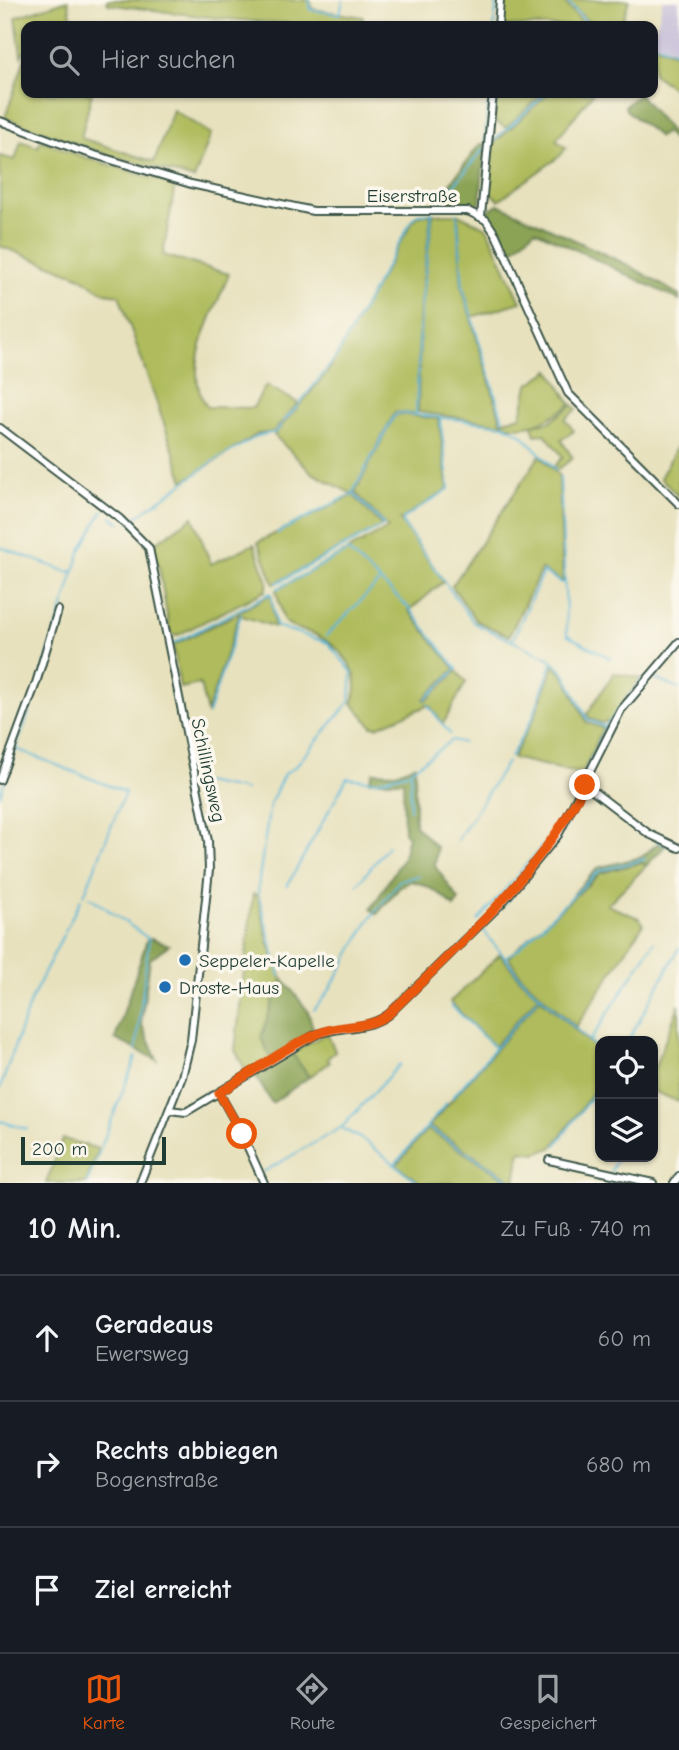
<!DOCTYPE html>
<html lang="de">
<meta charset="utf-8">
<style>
:root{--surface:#171b24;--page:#242831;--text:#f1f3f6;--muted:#9ea1a6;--line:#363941;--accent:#ea580c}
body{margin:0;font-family:"Comic Neue",sans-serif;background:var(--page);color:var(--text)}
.controls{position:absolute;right:21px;bottom:21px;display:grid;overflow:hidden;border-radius:14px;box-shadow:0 2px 5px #0004}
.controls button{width:63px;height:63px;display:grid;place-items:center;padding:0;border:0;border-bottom:2px solid var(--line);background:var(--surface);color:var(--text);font:35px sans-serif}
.scale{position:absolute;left:21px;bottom:18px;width:145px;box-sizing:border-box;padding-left:7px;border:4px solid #1f3d34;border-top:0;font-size:19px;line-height:24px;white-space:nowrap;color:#1f3d34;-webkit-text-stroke:5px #fbf7ec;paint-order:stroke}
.stop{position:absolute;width:21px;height:21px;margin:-16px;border:5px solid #ea580c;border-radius:50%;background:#fff}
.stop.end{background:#ea580c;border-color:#fff;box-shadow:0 2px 7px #0008}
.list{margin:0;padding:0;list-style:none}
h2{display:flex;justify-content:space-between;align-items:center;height:91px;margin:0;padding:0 28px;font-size:30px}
h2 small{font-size:23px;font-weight:400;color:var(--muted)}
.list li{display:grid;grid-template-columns:46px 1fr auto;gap:21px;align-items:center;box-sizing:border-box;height:126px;padding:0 28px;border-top:2px solid var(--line)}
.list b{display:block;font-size:26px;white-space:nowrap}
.list p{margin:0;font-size:23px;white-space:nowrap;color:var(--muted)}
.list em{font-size:23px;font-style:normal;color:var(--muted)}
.icon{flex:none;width:38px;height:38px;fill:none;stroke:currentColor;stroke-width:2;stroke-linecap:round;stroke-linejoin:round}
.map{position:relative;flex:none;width:679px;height:1183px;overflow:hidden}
.search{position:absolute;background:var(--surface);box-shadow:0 2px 5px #0004;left:21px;right:21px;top:21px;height:77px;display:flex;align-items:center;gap:18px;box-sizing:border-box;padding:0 24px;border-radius:14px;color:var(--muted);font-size:26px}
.sheet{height:469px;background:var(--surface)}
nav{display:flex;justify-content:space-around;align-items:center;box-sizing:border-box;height:98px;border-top:2px solid var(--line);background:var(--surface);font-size:19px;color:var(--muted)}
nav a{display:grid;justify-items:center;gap:4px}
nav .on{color:var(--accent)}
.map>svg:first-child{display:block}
</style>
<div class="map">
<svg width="679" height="1183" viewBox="0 0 679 1183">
<rect width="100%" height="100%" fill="#fbf7ec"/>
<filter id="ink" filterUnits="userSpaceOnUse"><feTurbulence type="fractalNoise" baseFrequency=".0143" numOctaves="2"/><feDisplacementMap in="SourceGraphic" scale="14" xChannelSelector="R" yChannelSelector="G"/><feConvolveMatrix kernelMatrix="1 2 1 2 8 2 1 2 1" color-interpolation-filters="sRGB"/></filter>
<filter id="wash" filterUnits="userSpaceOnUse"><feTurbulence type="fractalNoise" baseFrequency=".00686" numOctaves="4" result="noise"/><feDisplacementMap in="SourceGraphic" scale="28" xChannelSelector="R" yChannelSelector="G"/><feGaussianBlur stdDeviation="1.57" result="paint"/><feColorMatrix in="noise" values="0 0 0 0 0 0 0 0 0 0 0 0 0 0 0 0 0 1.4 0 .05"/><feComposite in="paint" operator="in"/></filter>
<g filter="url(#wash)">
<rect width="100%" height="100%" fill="#e7e1bd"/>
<path fill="#c7c0d9" d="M663,0h16v51l-26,-10z"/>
<path fill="#afbb5c" stroke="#677c48" stroke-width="2" d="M68,0l5,26h-47v24l-5,6 -5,-39z
M107,0h203l2,9 51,8 -3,9c-84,0 -168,-10 -252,-22z
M505,0l59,2 22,24h-83z
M566,0h63l-8,26h-29z
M653,44l26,11v37l-26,-18z
M26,55v38h66l-11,45 73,24 19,-52 38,24 -17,45 -91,-26 -98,-35z
M497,93h47l-38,35 -11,-7z
M549,93h44l-37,47 10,8 -6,8 -61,44 -11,-9 3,-45z
M41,140l37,15 97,30 -12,70 66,19c-15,40 -49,93 -22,133l46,1 13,-23 32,18 -25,29 -15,2 -74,47 -65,-186 -14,-2 -26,-17 -79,-30v-90l15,4 6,-19 17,6z
M433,214h24l5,73 40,137 -84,-12 3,-105z
M458,214l29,14 34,74 -49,15 -9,-30z
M419,215h12l-11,91 -4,108 -21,-2 -43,82 -40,-21 -38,-38 53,-62 85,-151z
M550,370l21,34c-19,14 -43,28 -67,21l-1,-4 18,-5 7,-31z
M573,405l4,4 -12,10 9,12 -13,9 12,18 -16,12 -3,-3 9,-10 -18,-23 -10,1 -3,-10 17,-3z
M399,414l40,5 9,70 -48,31 44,61 -35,30 46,58 -31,30 2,2 31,-30 9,11 -23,42 -14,-19 -52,22 -5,-1 -20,-23c14,-30 -12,-57 -38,-69 -11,-4 -21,-5 -30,-13l-8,-31 112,-62 -33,-36 39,-75z
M679,443v54l-19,-19z
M540,455l19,21 4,106 -22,-12 -32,66 -33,-15 -24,-35z
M353,495l29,31 -108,58 -16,-42z
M193,517l18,47 43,-20 14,38 -3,9 -89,45 -6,-3 -11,-66 -8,-21z
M271,594l4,33 -33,-11 -3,-4z
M238,613l1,3 -32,97 -7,-29 -20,4 -7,-43z
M554,665l11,12 22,46 16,5 -21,46 -70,-16 21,-38z
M614,673l27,5 -31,43 -9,2 -11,-4 -3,-5z
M642,862l4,4 -39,39 32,13 4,7 -67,102 -54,-50 -14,-20 92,-84z
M253,894l5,1 10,46 15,41 -5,4 -7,72 -24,15 -12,-23z
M500,954l20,25 18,17 -44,51 -44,-45z
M540,998l60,54v31l-48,65 -16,5 -16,-2 -5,31 -86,-56z
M679,1005v97l-26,-11v-19z
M327,1033l8,18 -8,8 3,3 -21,15 -17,-24z
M427,1129l85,54h-91l-25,-18z
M63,1139l36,10 -13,34h-40z"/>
<path fill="#8ba354" stroke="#557044" stroke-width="2" d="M639,94l40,47v6l-13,-15 -7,5 -33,-27 -1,-4z
M480,144h5l-5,59 -4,6 -42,-4z
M498,204l132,62 49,29v5l-144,-70 -26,23 -11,-23 -11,-14 2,-6z
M415,765v60l22,23 -2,18 24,34 -5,7c-12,-13 -25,-22 -43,-26l-12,7 -22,26 -6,-5 32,-51 5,-23 -4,-2 -1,-52h-34l4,-9 23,1z
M658,843l7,3 -19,20 -4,-4 -42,11 -22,21 -4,-1 24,-25 44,-11z
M151,938l18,7 -19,14 -9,64 16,37 -42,-21 32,-99z
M284,980l24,31 6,21 -43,26 -10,-20 17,-52z
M292,1053l17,24 -37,26 -17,-28z"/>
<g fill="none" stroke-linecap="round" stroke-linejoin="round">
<path stroke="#5bb7d9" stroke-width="2" d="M309,0l2,10 29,4 3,-14
M566,0l24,26
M494,26l3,-26
M653,43l26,10
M485,140l4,-47
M492,142l55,-49
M438,205l46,-57
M457,213l6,75 40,132
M299,404l38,-48 75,-136 6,-6 14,-1
M416,414l5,-108 11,-92
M440,418l9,71 -45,29 -1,6 71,99 77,36 15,17 22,44 17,7 -20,48
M283,422l14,-15
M560,476l7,159 43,23
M112,517l9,7
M129,522l85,-61 44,-25 18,-4 5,-7
M277,533l75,-39 42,-78 5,-3 105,12 17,9 35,36
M0,547l68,25 7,-2
M277,583l107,-58 -31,-32
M277,589l71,-38 60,56 49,62 -31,30
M326,636l53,-54
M512,641l31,-69 20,11
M172,644l99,-51 5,33 52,17 24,29 -2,29 -55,66 -11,7 -14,30 -11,75 -1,15 22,82
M652,677l27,12
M40,682l40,-130 23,-42
M428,705l22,29
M208,714l33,-99
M605,727l37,-48
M16,749l109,43 -41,103
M15,752l23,-65
M510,757l22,-38 20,-56
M198,781l47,9
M0,795l13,-39
M410,810l1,-40 41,-30 11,3
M640,831l25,14
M560,836l23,-42 5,-2
M457,841l50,-79
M357,885l31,-39
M287,886l60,-108 29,3 34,-9
M90,897l59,42 -13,110
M505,904l14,-17
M478,921l79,-92
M482,929l39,49 79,73
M65,931l16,-32
M505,957l12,-7 82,-79 46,-12
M433,975l58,-57
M451,1005l44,43
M314,1010l15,-19 40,-71 31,-40 19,-4
M378,1029l10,-11
M590,1041l64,-99
M628,1041l51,-93
M0,1089l30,-87 33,-67
M452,1098l88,-102
M0,1121l27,8
M427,1126l20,-23
M343,1129l19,10 57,44
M556,1145l44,-60
M394,1165l33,-38 86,55
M611,1171l7,-14
M263,1172l79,-45 58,-63
M87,1183l49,-126
M606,1183l3,-6"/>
</g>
</g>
<g filter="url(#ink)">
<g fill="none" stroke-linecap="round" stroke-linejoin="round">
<g stroke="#3d5649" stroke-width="10">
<path id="minor" d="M498,26l2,-26
M0,121l78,29 113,34 122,27h155l18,9 10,15 72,158 111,111
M481,216l12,-123
M0,428l120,91 29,29 59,293 1,29 -18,170 -9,37 -42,106
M0,780l36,-97 22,-73
M585,785l64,49 30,14
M219,1093l23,41 22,49
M169,1110l17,2 129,-77c25,-10 52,-4 74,-21l112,-110 57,-69 63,-125 58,-68
M549,1160l104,23
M674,1183l5,-7"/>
</g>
<use href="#minor" stroke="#fff" stroke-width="6"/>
</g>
</g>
<g fill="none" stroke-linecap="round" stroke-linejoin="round" filter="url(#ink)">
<path stroke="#ea580c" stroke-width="9" d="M242,1134l-23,-41c33,-20 67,-47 103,-61 24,-9 46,-2 67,-18 72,-71 149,-139 196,-229"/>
</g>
<g fill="#1f6fb2" stroke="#fbf7ec" stroke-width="2.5">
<circle cx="185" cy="960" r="7"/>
<circle cx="165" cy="987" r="7"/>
</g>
<g text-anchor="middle" stroke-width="7" stroke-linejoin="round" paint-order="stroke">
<g font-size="19" fill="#1f3d34" stroke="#fbf7ec">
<text x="412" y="202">Eiserstraße</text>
<text transform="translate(209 770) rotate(78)" y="7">Schillingsweg</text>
</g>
<g font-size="19" fill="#1f3d34" stroke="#fbf7ec" text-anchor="start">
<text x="199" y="967">Seppeler-Kapelle</text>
<text x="179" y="994">Droste-Haus</text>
</g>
</g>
</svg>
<div class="controls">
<button><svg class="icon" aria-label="locate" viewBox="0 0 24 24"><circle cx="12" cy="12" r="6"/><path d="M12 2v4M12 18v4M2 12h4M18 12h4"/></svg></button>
<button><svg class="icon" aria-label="layers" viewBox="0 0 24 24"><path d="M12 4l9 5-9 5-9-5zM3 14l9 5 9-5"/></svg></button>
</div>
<div class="scale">200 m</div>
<div class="stop" style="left:242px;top:1134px"></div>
<div class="stop end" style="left:585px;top:785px"></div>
<div class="search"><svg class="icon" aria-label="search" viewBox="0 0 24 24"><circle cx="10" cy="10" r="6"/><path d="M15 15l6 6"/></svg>Hier suchen</div>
</div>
<section class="sheet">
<h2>10 Min.<small>Zu Fuß · 740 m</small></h2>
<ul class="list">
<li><svg class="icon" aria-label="ahead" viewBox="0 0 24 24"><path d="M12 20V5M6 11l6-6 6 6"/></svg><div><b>Geradeaus</b><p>Ewersweg</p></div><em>60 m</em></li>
<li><svg class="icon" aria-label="right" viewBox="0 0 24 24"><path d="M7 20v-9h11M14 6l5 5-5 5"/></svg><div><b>Rechts abbiegen</b><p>Bogenstraße</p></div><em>680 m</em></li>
<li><svg class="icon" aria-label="arrive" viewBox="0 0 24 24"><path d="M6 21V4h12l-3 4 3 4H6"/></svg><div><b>Ziel erreicht</b></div></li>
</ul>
</section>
<nav>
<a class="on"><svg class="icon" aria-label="map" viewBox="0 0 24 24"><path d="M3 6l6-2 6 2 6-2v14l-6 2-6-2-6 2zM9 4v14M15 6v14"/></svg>Karte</a>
<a><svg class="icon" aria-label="directions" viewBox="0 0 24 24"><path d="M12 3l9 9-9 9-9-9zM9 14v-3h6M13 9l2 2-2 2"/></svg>Route</a>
<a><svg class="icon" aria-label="saved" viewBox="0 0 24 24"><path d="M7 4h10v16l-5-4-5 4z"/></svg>Gespeichert</a>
</nav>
